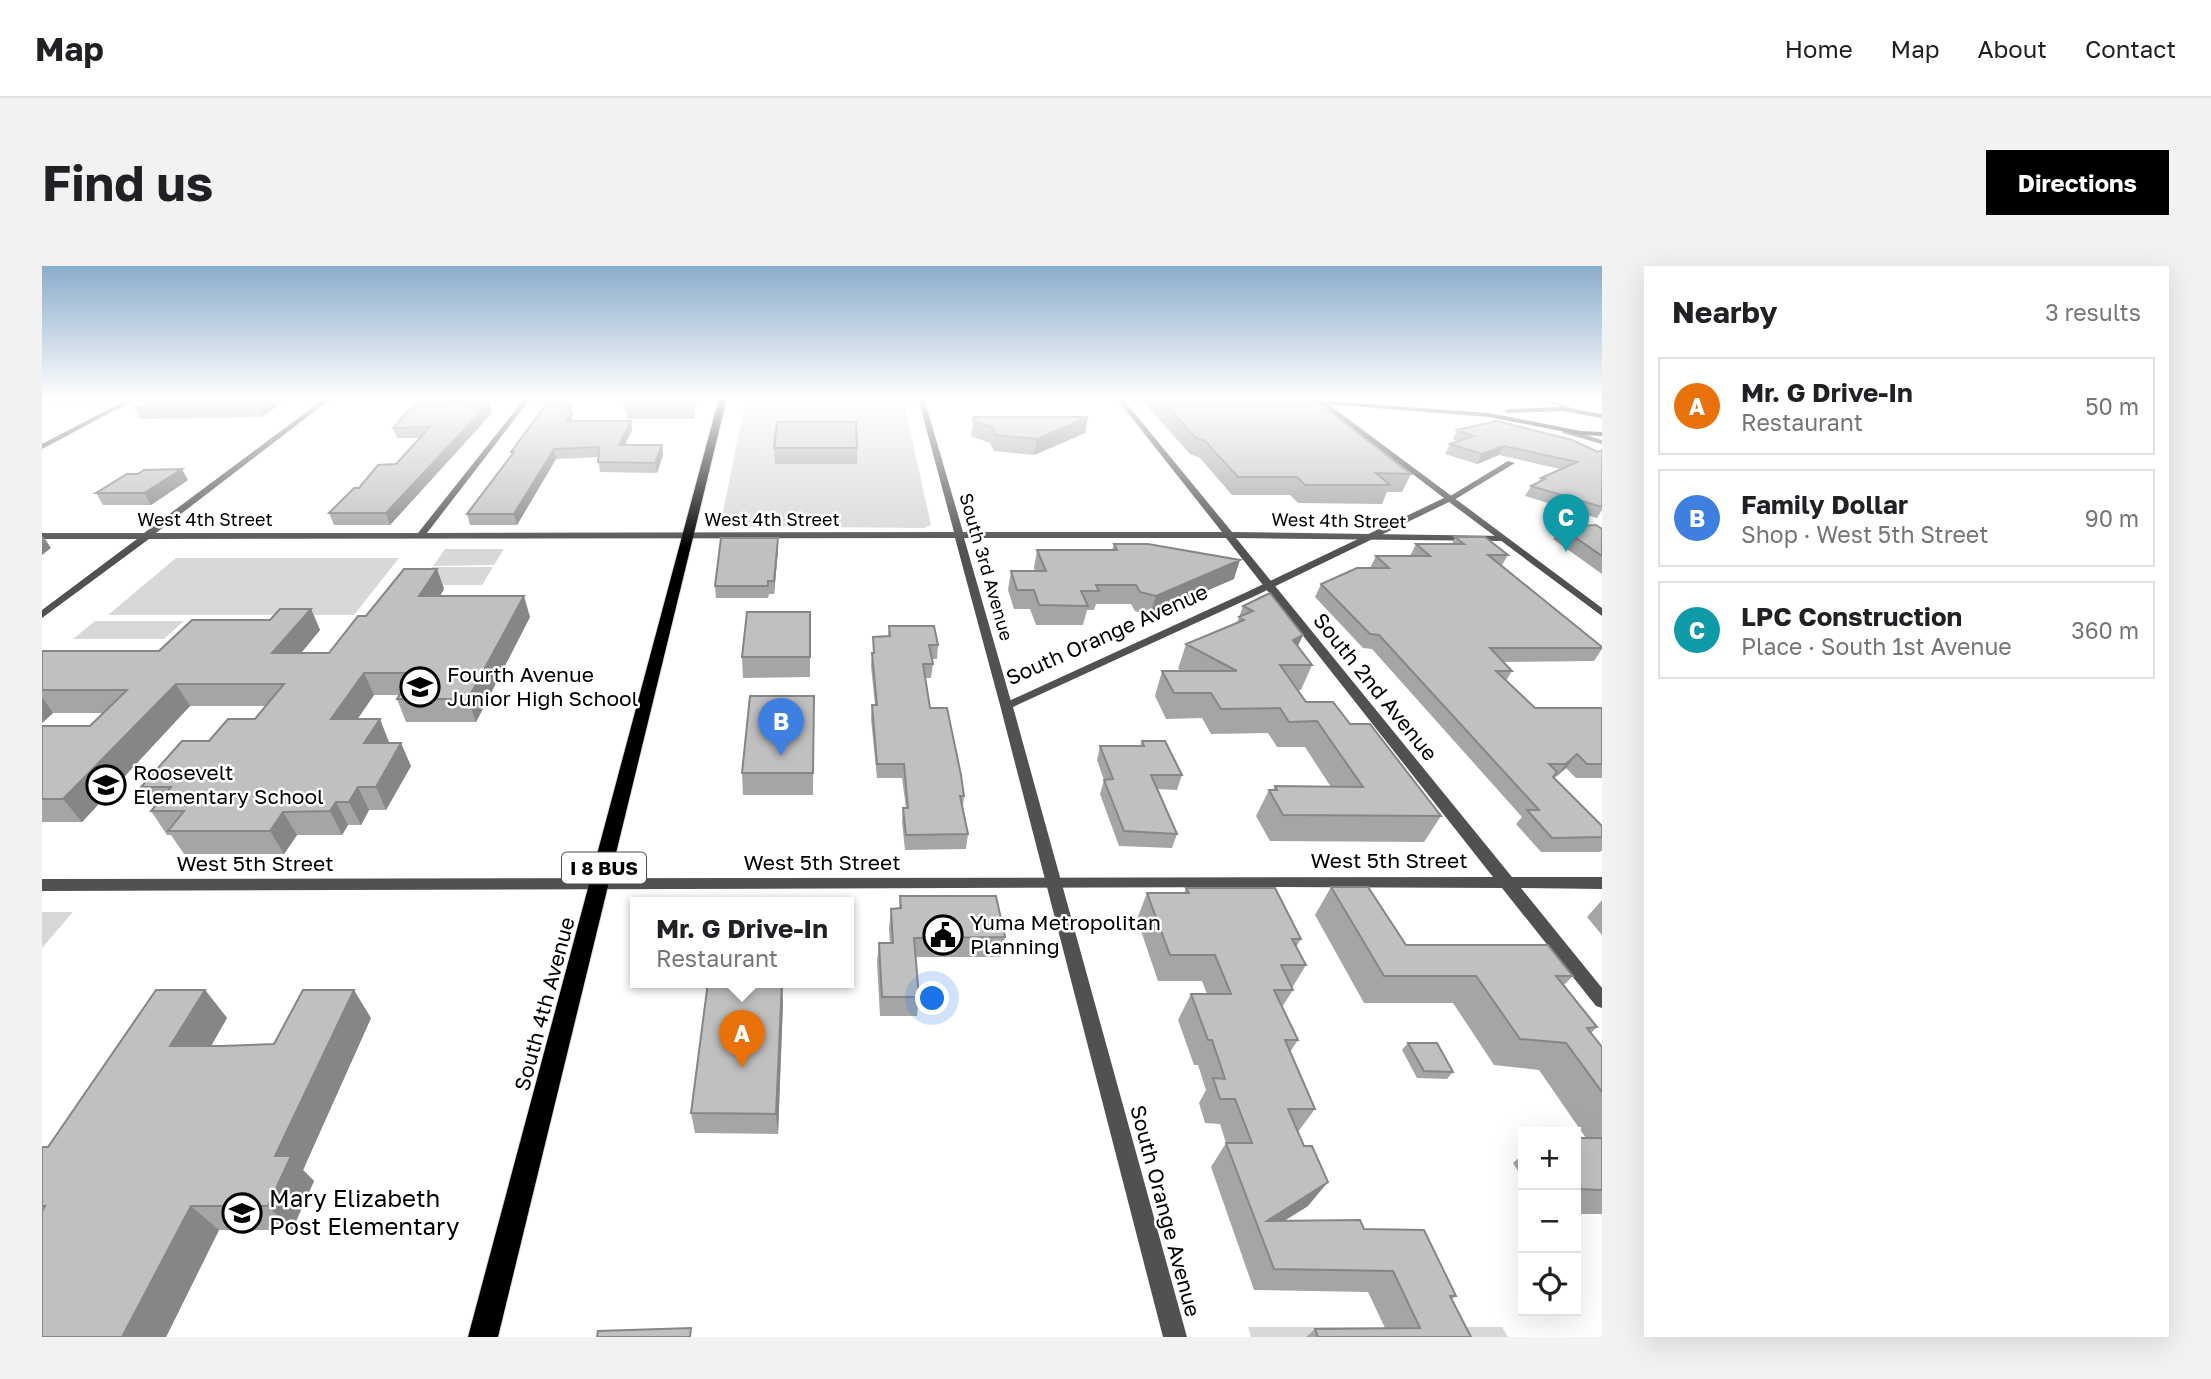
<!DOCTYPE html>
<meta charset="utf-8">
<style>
:root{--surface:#fff;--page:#f2f2f2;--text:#202124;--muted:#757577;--line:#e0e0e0;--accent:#000}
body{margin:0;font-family:"Golos Text",sans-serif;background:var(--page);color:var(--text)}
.controls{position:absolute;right:21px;bottom:21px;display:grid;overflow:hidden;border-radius:0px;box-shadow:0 7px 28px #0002}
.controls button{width:63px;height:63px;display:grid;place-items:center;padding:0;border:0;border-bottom:2px solid var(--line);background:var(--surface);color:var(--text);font:35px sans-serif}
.you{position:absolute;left:891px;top:733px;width:24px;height:24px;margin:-18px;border:5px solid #fff;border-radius:50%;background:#1a73e8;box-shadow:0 0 0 10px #1a73e833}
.badge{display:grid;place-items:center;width:46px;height:46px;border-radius:50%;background:var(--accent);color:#fff;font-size:23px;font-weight:700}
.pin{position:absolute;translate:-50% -58px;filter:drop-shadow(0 2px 4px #0008)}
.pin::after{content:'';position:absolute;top:37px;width:24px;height:21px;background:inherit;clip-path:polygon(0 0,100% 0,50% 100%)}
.popup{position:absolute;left:588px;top:631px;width:224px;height:91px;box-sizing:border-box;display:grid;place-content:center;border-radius:0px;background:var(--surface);filter:drop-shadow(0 2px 5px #0005);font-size:23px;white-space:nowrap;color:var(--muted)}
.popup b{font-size:26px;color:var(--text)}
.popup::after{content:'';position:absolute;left:50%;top:100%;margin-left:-14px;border:14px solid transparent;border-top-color:var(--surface)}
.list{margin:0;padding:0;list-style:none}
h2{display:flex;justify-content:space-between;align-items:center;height:91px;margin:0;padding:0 28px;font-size:30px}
h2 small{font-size:23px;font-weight:400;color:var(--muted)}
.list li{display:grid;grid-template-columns:46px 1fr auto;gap:21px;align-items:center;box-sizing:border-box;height:98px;margin:0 14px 14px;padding:0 14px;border:2px solid var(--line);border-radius:0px}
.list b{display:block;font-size:26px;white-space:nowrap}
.list p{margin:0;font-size:23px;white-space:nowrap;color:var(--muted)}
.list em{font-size:23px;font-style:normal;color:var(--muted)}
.icon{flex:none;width:38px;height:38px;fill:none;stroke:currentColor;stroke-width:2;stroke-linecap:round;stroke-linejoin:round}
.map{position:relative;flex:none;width:1560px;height:1071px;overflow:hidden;border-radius:0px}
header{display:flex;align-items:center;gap:42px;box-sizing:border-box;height:98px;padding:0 35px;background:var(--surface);border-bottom:2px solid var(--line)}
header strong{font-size:33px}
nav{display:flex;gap:38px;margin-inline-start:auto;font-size:24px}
.intro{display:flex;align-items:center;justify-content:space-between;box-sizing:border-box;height:168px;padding:0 42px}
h1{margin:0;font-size:49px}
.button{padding:18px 32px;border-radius:0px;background:var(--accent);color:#fff;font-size:24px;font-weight:700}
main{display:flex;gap:42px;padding:0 42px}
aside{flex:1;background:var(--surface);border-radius:0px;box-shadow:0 7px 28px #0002}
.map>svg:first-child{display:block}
</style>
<header>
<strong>Map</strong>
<nav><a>Home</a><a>Map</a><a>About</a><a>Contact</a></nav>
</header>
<div class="intro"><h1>Find us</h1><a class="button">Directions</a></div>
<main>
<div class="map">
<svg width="1560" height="1071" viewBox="0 0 1560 1071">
<rect width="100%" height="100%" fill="#fff"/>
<path fill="#d8d8d8" d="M704,132h157l28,127 -7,3 -204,-2z
M403,283h59l-10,16 -61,1z
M134,292h223l-45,57h-246z
M390,301h61l-11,18h-62z
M53,355h89l-20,18h-91z
M0,646h31l-31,36z
M1206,1061h254l6,10h-257z"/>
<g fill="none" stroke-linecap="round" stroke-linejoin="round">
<g stroke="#dbdbdb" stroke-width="2">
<path id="primary" d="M677,132h8l-229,939h-30z"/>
</g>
<path fill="#515151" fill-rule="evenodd" d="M88,132h8l-96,51v-5z
M283,132h7l-176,135h262l107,-135h6l-104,135 527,-1 -36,-134h6l39,134h259l-106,-134h6l110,134 273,4v4l-3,1 -266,-3 276,339h90v12l-81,-1 81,100v20l-6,-2 -94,-118 -227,-1 -1233,4v-12l1451,-2 -267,-339h-262l48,167 -6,4 -6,-4 -45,-167 -806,1 -107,79v-8l95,-71h-95v-6h102z
M1524,163l36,11v4l-39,-11 -1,-2z
M1466,195l7,2 -61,37 -7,-2z"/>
<path fill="#515151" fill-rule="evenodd" d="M1271,132h7l282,210v8l-153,-114 -192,93 -244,112 174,630h-24l-163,-632 249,-114 195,-93z
M1493,132h9l34,12 -5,1z"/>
<path fill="#1e1e1e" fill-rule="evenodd" d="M1256,133l191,14 92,18 21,1v4l-21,-1 -92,-18 -189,-15z
M1520,141l40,7v4l-40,-7 -55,2 -3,-2 3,-2z"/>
<use href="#primary" fill="#000" fill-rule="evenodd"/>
</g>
<path fill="#a5a5a5" d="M0,132h83l-8,4h-75z
M92,132h156l-28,19 -121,2 -6,-11 11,-6h-10z
M377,132h48l-5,5 30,10 -102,112h-56l-5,-12 30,-25 37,-24 24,-26h-23l-4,-10z
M586,132h69l-3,21h-67l-2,-14z
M1098,132h172l99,76 -9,18h-15l-5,12 -84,-1 -8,-8h-58l-32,-37 -10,-4z
M528,137l3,12 -1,2v4l60,9 -7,15h37l1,10 -6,18 -57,-1 -2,-15 -42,2 -39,66h-47l-3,-11 45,-59 -1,-3z
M932,151h114l-3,16 -51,22 -40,-4 -4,-8 -19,-7z
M1415,164l141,22 4,-2v60l-5,8 -72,-22 6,-10 8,-4 2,-4 19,-9 -61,-14 -22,9 -32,-10 5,-10 8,-3 -5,-2z
M732,182h83v16h-82z
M96,208l50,6 -37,25h-48l-7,-12z
M1518,261l42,2v45l-49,-35z
M1413,271l53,18 -6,10 100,82v2l-8,12 -91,1 9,9 -6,10 29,27h67v70h-26l-10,-10 -12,10 48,48v24l-2,2h-59l-25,-28 6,-7 -150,-168 -9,-1 -48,-51 6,-13 49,-16 6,-12h34l6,-12h36z
M736,272v12l-4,44h-5l-1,4h-52l-1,-12z
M1072,278l120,35 -84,36 -15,-4 -4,-7h-35l-2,6h-7l-4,15h-47l-6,-16h-16l-6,-19 3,-19h24l-1,-3 3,-18h75z
M395,303l7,20 -4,7 90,21 -54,105h-70l-9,-23 3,-4h-26l-17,24 32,23v1l22,23 -25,44h-17l-8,15h-13l-6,10h-45l-13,19h-100l-13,-19h-4l-16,-24 4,-4 -14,-20 68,-46 46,-22 11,-13h-76l-108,116h-40v-96h48l13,-13h-50l-11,10v-72h117l152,-42 9,21 -19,23h28l37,-37z
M1228,327l28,54 14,18 -11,25h-3l8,12 44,22 91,92 -17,26 -154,-1 -14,-25 13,-26h4l2,-4 56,1 -26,-40h-28l-9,-14 -57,1 -9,-16 -36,1 -11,-23 7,-25h20l-4,-2 8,-25 51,-21 6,-17z
M768,346v65l-67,1 -1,-21z
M847,360l49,19 -1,14h-6l2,5 -2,14h-6l5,30 34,88 -1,11 5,27 -2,15 -61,1 -3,-28 1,-14h3l-4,-30h-25l-6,-59 1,-14h3l-4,-39 1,-13h1v-16l15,-1z
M772,430l-1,99h-70l-1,-22z
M1100,475l40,34 -5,15 -19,-1 19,45 -5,14 -53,-2 -19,-52 4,-14 -7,-20 3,-14h40z
M1289,621l75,58 167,31 -9,9 33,42 -6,6 11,14v167h-26v-76h10l-47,-68 -45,-5 -41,-62h-89l-49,-88z
M1144,622l115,51 -5,8 10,18 -14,23 1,2 -11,17 16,33 -8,12 25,57 -17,23 10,74 -24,15 80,8 92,67 -4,3 19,38h-165l9,-8 70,-1 -17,-36 -114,-2 -43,-123 15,-24 -6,-19 -15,-1 -6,-20 7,-13 -8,-25h-4l-16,-45 13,-26h16l-5,-13h-44l-21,-62 10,-26h37z
M858,630l105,41 -4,20h-85l3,40 -2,19h-37l-3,-54 2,-19h11l-1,-15 2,-19 8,-1z
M1560,634v35l-15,-18z
M163,724l22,28 -16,28 63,-2 97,-26 -68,152 11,11 -22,49h-73l-53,107h-124v-190h6z
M741,736l-5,132 -83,-1 -4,-20z
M1366,777l45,29 -6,7 -30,-1 -15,-28z
M1481,888v25l-10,-16z"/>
<path fill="#868686" d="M72,132h11l-8,4z
M228,132h20l-28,19 -5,-11z
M413,132h12l-15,15 -3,-10z
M652,132h3l-3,21 -1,-14z
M447,137l3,10 -102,112 -4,-12z
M528,137l3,12 -1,2 1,6 -4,7 -2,-16 1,-8z
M1046,151l-3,16 -51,22 3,-16z
M589,155l1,9 -12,25 -1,-10z
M620,179l1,10 -6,18 -2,-10z
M1462,180l-5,9 -22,9 5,-10z
M512,183l2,10 -39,66 -3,-11z
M140,203l6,11 -37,25 -7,-12z
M1,270l8,12 -9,7v-18z
M736,272v12l-4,44v-13z
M1198,294l-6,19 -84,36 6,-19z
M395,303l7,20 -17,28 -8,-21z
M482,330l6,21 -54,105 -8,-23z
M269,343l9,21 -37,45 -11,-22z
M1261,369l-11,24 1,-19z
M322,407l10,22 -32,47 -11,-23z
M134,418l14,22 -108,116 -19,-23z
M0,431l11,16 -11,10z
M338,453l9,23 -14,24 -11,-23z
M359,477l10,23 -25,44 -10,-23z
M1535,488l-11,14 -11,10 11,-14z
M316,521l11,23 -8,15 -12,-23z
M294,536l12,23 -6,10 -12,-24z
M241,546l14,23 -13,19 -14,-23z
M740,716l1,20 -5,132 -2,-20z
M163,724l22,28 -32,56 -25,-28z
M312,724l17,28 -68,152 11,11 -22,49 -24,-24 7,-50z
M1286,916l-20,24 -47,29 6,-14z
M149,940l28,24 -53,107h-44z"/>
<path fill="#c0c0c0" stroke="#868686" stroke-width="2" d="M112,132h116l-13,8 -122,2z
M377,132h36l-6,5h40l-103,110h-57l25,-25h5l19,-23 18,-1 34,-37 -37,1z
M586,132h66l-1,7h-68z
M1117,132h153l99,76 -35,-1 14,12h-85l-8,-8h-59l-33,-36 -10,-4z
M505,137h23l-2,3h4l-5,8h4l-4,7h64l-12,24h43l-7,18 -57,-1 1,-15 -45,2 -40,65h-47l47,-62h-3z
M932,151h114l-51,22 -41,-4 -4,-8 -19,-6z
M1455,155l75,19 26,12 4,-2v57l-71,-21 14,-7 -4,-1 36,-16 -73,-16 -22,8 -32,-10 24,-8 -17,-6z
M735,156h79l1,26h-83z
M140,203l-38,24h-48l31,-19h11l6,-4z
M1554,259l6,4v27l-42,-29z
M1413,271h30l23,18h-20l114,92v1h-112l22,23h-16l39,37h67v56h-15l-10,-10 -11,10h-17l8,8 -4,5 49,49v11l-50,1 -25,-28h12l-160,-175 -9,-1 -49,-50 36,-16h32l-13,-12h54l-14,-12h48z
M679,272h57l-4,43h-6v5h-53z
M1072,278h34l92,16 -84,36 -16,-4 -4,-7h-40l3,6h-18l7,15 -49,-1 -5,-15h-17l-6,-19h35l-9,-21h80z
M362,303h33l-18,27h105l-56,103h-71l17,-26h-50l-33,46h49l-16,24h37l-25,44h-18l-9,15h-13l-6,9 -47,1 -13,19h-102l16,-20h-33l20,-24h-30l41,-46h27l19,-22h27l29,-35h-108l-113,115h-21v-73h48l37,-36h-85v-39h117l33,-31h78l10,-11h31l-39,44h57l29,-37h8z
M1228,327l33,42 -10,5 19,25h-32l26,37h27l17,22h20l71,92 -158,-1 -14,-25h8l-2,-4 88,1 -46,-66 -28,1 -9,-14 -59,1 -10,-16h-37l-12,-22h75l-51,-27 58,-24 -5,-3 14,-6 -10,-5z
M705,346h63v45h-68z
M847,360h45l4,19h-9l4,19h-10l7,44h17l14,67 3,21h-4l8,38 -62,1 -3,-27h5l-4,-44h-27l-5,-59h5l-5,-52h2l-1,-16 17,-1z
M708,430h64l-1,77h-71z
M1100,475h23l17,34h-31l26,59 -53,-3 -20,-51 9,-1 -13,-33h44z
M1289,621h37l38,58h142l25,31h-17l41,51 -10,1 15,19v45l-36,-49 -46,-4 -44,-63h-92z
M1144,622h89l26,51h-9l14,26h-25l12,25h-19l24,50h-13l30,69h-27l16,37h8l16,36 -61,39 93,-1 4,9 60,1 32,66h-6l21,41h-153l-3,-8 105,-1 -27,-57 -119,-2 -48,-126h26l-17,-44h-15l-7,-21 12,1 -13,-39h-4l-17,-46h40l-16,-39h-45l-23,-62h42z
M858,630h96l9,41 -91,1 5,59h-37l-3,-54h14l-2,-34 10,-1z
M666,716h74l-6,132 -85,-1z
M114,724h49l-35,56h51l53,-2 29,-54h51l-79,166h16l-23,50h-77l-69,131h-80v-126l3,-5h-3v-59h6z
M1366,777h29l16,29 -29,-1z
M1534,872h26v52l-26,-1z
M649,1062l-1,9h-93l1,-6z"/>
<linearGradient id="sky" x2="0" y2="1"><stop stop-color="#8baccb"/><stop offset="0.47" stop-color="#fff"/><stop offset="1" stop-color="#fff" stop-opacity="0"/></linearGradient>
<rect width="1560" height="282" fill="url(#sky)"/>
<defs>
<g id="school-ring" transform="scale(2.0125)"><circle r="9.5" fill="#fff" stroke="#000" stroke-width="1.5"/><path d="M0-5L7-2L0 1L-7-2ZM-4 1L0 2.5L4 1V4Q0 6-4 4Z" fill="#000"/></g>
<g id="civic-ring" transform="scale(2.0125)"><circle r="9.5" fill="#fff" stroke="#000" stroke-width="1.5"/><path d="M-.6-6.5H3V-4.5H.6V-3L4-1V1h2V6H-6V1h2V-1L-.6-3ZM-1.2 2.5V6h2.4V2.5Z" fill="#000"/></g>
</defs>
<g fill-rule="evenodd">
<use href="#school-ring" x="378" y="421"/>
<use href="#school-ring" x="64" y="519"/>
<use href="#civic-ring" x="901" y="669"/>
<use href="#school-ring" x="200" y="947"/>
</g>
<g text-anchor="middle" stroke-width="5" stroke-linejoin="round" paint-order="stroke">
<g font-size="18" fill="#000" stroke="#fff">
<text x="163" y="260">West 4th Street</text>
<text x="730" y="260">West 4th Street</text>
<text transform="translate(1297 255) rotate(1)" y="6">West 4th Street</text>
<text transform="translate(944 301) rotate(74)" y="6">South 3rd Avenue</text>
</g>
<rect fill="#fff" stroke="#4c4c4c" stroke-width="2" x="520" y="586.5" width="84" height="31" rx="5"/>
<g font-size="19" font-weight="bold" fill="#000">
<text x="562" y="609">I 8 BUS</text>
</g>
<g font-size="21" fill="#000" stroke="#fff">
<text transform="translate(1065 369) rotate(-24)" y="7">South Orange Avenue</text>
<text transform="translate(1333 421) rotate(51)" y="7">South 2nd Avenue</text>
<text x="1347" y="602">West 5th Street</text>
<text x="780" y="604">West 5th Street</text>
<text x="213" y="605">West 5th Street</text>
<text transform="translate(503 738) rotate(-75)" y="7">South 4th Avenue</text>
<text transform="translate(1123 945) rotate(75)" y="7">South Orange Avenue</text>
</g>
<g font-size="21" fill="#000" stroke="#fff" text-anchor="start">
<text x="405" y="416">Fourth Avenue<tspan x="405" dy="24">Junior High School</tspan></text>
<text x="91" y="514">Roosevelt<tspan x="91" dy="24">Elementary School</tspan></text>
<text x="928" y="664">Yuma Metropolitan<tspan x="928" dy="24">Planning</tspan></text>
</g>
<g font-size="24" fill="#000" stroke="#fff" text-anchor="start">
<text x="227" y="941">Mary Elizabeth<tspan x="227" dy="28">Post Elementary</tspan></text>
</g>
</g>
</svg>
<div class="controls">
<button>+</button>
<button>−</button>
<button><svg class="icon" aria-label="locate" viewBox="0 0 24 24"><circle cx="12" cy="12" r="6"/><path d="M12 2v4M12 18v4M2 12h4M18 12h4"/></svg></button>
</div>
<div class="you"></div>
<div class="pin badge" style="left:700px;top:802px;background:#e8710a">A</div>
<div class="popup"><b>Mr. G Drive-In</b>Restaurant</div>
<div class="pin badge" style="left:739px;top:490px;background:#3f7fe0">B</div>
<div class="pin badge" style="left:1524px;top:286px;background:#0f9aa8">C</div>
</div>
<aside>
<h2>Nearby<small>3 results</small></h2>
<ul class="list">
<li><span class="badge" style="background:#e8710a">A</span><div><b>Mr. G Drive-In</b><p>Restaurant</p></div><em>50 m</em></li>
<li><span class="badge" style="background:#3f7fe0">B</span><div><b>Family Dollar</b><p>Shop · West 5th Street</p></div><em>90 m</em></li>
<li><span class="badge" style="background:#0f9aa8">C</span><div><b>LPC Construction</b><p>Place · South 1st Avenue</p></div><em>360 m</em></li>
</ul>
</aside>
</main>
